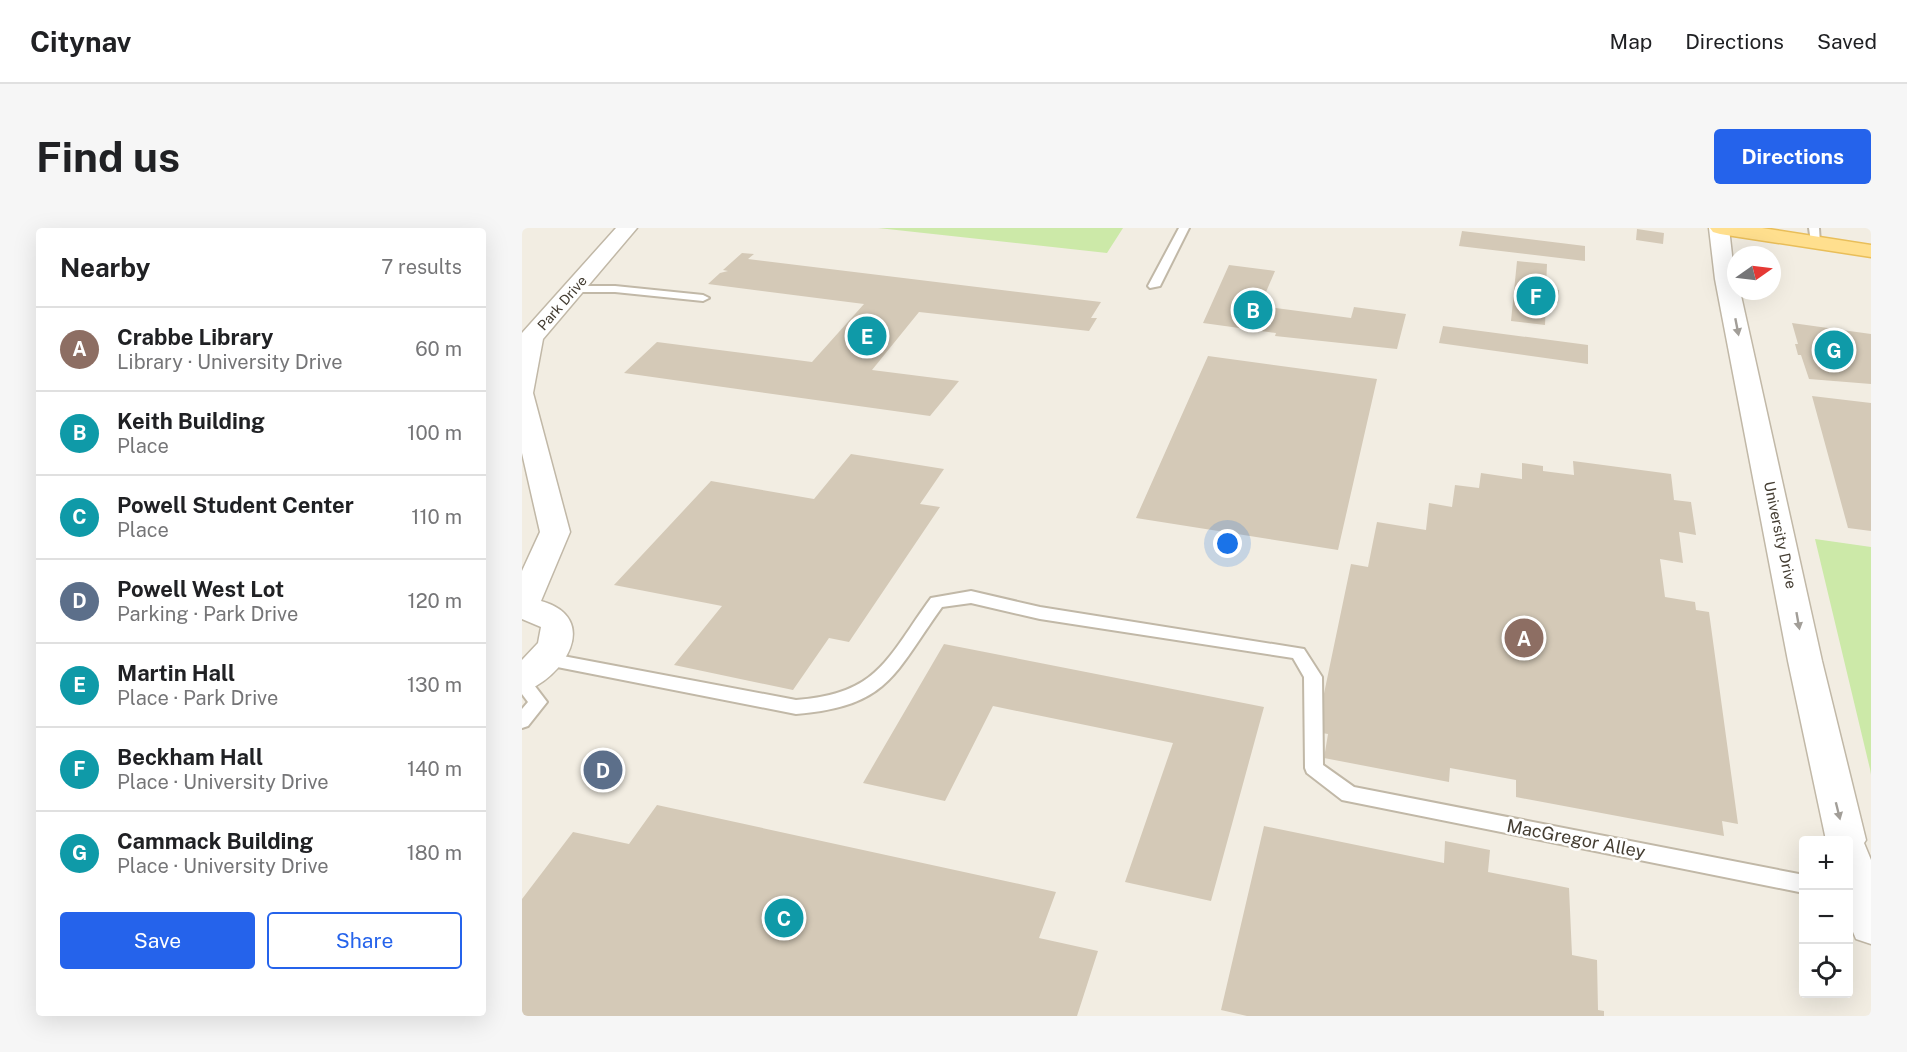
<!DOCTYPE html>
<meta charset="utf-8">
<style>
:root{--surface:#fff;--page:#f6f6f6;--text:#202124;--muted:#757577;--line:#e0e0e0;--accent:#2563eb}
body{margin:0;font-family:"Public Sans",sans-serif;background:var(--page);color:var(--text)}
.controls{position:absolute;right:18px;bottom:18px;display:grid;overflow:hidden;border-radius:6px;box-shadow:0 6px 24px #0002}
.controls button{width:54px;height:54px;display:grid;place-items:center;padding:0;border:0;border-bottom:2px solid var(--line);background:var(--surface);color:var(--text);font:30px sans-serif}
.compass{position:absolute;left:1205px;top:18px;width:54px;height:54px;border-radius:50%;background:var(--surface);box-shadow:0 6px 24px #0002;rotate:76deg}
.you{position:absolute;left:706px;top:316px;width:21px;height:21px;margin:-15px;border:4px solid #fff;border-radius:50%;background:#1a73e8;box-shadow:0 0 0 9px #1a73e833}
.badge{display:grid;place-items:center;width:39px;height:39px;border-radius:50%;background:var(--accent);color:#fff;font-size:20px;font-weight:700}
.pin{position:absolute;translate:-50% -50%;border:3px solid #fff;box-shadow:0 2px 6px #0006}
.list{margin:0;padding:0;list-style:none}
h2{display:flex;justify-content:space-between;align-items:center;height:78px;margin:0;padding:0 24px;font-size:26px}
h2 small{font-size:20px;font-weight:400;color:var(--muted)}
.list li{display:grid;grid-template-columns:39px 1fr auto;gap:18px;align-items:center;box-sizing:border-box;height:84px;padding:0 24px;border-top:2px solid var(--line)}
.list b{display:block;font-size:22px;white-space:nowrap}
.list p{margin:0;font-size:20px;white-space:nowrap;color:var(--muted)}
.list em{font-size:20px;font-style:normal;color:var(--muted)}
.actions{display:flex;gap:12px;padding:18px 24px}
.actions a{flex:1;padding:14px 0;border:2px solid var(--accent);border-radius:6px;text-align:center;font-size:21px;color:var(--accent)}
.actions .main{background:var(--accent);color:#fff}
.icon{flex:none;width:33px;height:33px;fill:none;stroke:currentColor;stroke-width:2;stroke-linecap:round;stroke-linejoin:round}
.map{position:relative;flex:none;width:1349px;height:788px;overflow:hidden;border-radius:6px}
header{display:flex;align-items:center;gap:36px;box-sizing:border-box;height:84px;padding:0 30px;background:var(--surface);border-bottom:2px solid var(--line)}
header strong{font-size:28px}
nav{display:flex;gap:33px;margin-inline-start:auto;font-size:21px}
.intro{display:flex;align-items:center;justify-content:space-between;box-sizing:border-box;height:144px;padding:0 36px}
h1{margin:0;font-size:42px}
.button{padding:15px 27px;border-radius:6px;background:var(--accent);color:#fff;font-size:21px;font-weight:700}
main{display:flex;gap:36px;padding:0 36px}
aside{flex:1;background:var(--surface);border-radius:6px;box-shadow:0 6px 24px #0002}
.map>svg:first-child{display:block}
</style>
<header>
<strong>Citynav</strong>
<nav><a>Map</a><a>Directions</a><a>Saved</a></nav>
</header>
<div class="intro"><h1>Find us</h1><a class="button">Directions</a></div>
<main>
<aside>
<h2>Nearby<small>7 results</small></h2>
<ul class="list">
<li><span class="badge" style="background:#8d6e63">A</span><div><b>Crabbe Library</b><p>Library · University Drive</p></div><em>60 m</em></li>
<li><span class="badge" style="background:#0f9aa8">B</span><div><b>Keith Building</b><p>Place</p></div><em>100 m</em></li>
<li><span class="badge" style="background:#0f9aa8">C</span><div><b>Powell Student Center</b><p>Place</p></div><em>110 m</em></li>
<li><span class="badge" style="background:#5c6f8a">D</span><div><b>Powell West Lot</b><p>Parking · Park Drive</p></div><em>120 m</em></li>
<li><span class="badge" style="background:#0f9aa8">E</span><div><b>Martin Hall</b><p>Place · Park Drive</p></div><em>130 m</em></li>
<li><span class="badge" style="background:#0f9aa8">F</span><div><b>Beckham Hall</b><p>Place · University Drive</p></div><em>140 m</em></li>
<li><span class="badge" style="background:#0f9aa8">G</span><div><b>Cammack Building</b><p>Place · University Drive</p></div><em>180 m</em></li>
</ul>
<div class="actions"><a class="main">Save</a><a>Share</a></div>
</aside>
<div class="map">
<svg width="1349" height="788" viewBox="0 0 1349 788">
<rect width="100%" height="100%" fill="#f2ede2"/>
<path fill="#cce9a8" d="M356,0h245l-16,25z
M1293,311l56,8v228l-1,-6z"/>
<path fill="#d4c9b7" d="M1115,1l27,4 -1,11 -27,-4z
M940,3l123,15v15l-126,-15z
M220,25l12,1 -6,5 353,43 -10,16h6l-8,13 -170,-19 -47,58 87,11 -29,35 -306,-43 33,-31 155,20 52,-58 -156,-20 12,-11 8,-2 -5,-1z
M995,33l30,3 -1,24 13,2 -1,13 -12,-1 -1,23 -34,-4z
M707,37l46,6 -15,35 91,12 3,-11 52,7 -9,35 -122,-13 1,-3 -73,-10z
M1270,95l79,11v50l-62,-5 -8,-24h-3l-3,-11h3z
M921,98l145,19v19l-149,-21z
M686,128l169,23 -39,171 -202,-32z
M1290,168l59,7v128l-23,-3z
M329,226l93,15 -24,35 20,3 -91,135 -20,-4 -36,52 -119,-25 48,-59 -108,-21 97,-104 103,18z
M1051,233l98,13 3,26 17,2 5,33 -17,-3 4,31 -23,-4 5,38 30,5 1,8 13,2 29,212 -16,-3 2,15 -208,-39v-17l-66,-12 -1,14 -125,-24 4,-24 -12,-2 35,-168 17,3 9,-45 49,8 3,-27 23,4 3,-22 24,3 2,-15 41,6v-16l21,3v5l31,4z
M422,416l320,63 -53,194 -86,-19 48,-139 -180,-37 -48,95 -82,-18z
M135,577l399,87 -17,46 59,13 -21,65h-555v-117l51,-67 56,12z
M742,598l180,37 1,-22 45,9 -2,22 81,16 3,67 25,5 1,50 6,1v5h-357l-26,-6z"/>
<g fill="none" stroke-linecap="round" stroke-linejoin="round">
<g stroke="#c1b8a7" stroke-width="4">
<path id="service" d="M657,0h10l-29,58 -10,2 -2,-2z
M1287,0h10l1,16 -9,-2z
M93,58l88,9 6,3 -6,3 -88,-9h-41l-6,-3 6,-3z
M449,363l69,16 264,42 18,28 1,88 31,22 450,88v18l-462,-93 -35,-27 -2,-5 -1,-91 -11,-19 -253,-39 -69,-16 -29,4c-49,68 -53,99 -146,107l-249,-49 -6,-2 -3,-4 3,-4 6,-2 249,47c83,-6 91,-42 135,-102z
M0,447l6,2 19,25 -19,24 -6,2v-19l6,-7 -6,-8z"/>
</g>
<g stroke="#c1b8a7" stroke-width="3">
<path id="minor" d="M94,0h21l-94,111 -10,54 37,139 -29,69c61,17 23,78 -19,91v-32l16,-17 3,-16 -19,-8v-48l18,-39 -18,-79v-120z
M1187,0h20l7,63h4l82,370 44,179 -2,3 7,17v84l-15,-5 -8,-19v-80h-22l-38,-179 -73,-382z"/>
</g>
<g stroke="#e9be59" stroke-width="3">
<path id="primary" d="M1188,0h52l109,17v12l-151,-23 -7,-2z"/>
</g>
<use href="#service" fill="#fff" fill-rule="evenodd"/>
<use href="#minor" fill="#fff" fill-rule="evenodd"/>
<use href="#primary" fill="#ffdf8e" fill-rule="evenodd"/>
</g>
<defs><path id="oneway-solid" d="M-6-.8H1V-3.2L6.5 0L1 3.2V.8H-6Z" transform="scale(1.5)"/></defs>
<g fill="#a29e98">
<use href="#oneway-solid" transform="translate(1215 99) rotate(79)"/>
<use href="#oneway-solid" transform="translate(1276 393) rotate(80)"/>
<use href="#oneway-solid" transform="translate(1316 583) rotate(76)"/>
</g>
<g text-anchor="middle" stroke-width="5" stroke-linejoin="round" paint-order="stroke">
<g font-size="14" fill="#443d32" stroke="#fff">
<text transform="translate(40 75) rotate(-49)" y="5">Park Drive</text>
</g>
<g font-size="15" fill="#443d32" stroke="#fff">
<text transform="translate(1258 307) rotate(78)" y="5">University Drive</text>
</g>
<g font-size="18" fill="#443d32" stroke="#fff">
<text transform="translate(1054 611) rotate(11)" y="6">MacGregor Alley</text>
</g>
</g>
</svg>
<div class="controls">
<button>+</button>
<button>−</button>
<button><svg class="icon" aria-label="locate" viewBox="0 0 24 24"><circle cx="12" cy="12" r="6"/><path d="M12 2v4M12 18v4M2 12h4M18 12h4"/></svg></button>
</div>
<svg class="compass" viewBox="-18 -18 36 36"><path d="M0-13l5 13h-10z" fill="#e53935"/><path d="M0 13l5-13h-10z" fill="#757577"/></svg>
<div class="you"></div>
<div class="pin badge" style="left:1002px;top:410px;background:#8d6e63">A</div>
<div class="pin badge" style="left:731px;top:82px;background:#0f9aa8">B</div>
<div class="pin badge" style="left:262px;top:690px;background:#0f9aa8">C</div>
<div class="pin badge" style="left:81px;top:542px;background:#5c6f8a">D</div>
<div class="pin badge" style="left:345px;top:108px;background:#0f9aa8">E</div>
<div class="pin badge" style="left:1014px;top:68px;background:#0f9aa8">F</div>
<div class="pin badge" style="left:1312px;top:122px;background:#0f9aa8">G</div>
</div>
</main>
